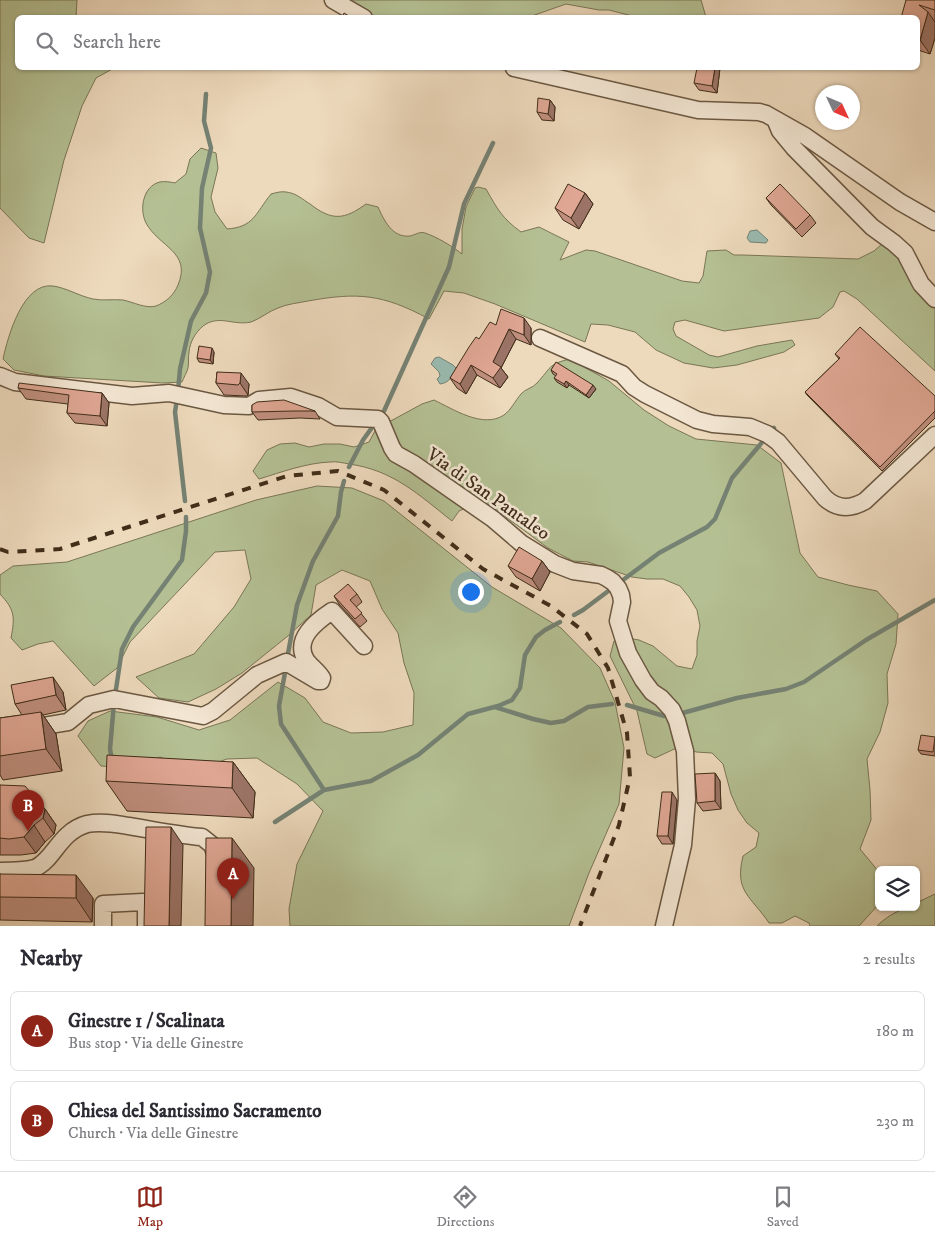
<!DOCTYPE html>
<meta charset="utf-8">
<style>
:root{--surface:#fff;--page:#f7f7f7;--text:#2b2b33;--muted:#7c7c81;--line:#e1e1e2;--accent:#8f2418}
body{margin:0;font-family:"IM FELL DW Pica",serif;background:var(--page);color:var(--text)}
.controls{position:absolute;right:15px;bottom:15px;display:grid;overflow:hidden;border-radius:8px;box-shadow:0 1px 4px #0004}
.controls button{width:45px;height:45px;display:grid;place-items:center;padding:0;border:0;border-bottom:1px solid var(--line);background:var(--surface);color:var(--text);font:25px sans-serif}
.compass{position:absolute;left:815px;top:85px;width:45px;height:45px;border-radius:50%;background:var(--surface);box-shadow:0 1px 4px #0004;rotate:134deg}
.you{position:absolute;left:470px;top:591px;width:18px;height:18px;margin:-12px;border:4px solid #fff;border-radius:50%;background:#1a73e8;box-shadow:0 0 0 8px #1a73e833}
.badge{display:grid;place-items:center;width:32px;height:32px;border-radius:50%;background:var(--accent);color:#fff;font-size:16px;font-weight:700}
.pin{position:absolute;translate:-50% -41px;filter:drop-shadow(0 1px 2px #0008)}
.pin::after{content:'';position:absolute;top:26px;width:18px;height:15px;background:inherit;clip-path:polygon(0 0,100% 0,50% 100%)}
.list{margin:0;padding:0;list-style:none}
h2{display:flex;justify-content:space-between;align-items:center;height:65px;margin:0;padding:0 20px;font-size:21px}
h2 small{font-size:16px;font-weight:400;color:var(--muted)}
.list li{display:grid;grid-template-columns:32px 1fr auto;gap:15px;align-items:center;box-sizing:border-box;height:80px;margin:0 10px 10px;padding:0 10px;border:1px solid var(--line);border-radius:8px}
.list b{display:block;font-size:19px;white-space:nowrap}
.list p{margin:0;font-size:16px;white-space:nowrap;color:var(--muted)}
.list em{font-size:16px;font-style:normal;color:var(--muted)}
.icon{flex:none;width:28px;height:28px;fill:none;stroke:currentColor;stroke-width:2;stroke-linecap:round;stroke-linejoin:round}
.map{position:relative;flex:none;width:935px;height:926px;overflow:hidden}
.search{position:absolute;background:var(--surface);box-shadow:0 1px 4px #0004;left:15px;right:15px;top:15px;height:55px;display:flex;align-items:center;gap:12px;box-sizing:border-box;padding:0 18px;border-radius:8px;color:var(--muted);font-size:19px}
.sheet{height:245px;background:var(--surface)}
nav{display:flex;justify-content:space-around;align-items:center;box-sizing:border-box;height:70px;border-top:1px solid var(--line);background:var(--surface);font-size:14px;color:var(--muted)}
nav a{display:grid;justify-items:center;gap:2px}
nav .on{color:var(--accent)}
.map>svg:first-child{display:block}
</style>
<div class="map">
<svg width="935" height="926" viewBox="0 0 935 926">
<rect width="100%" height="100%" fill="#edd9bc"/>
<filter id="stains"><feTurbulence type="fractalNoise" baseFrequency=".004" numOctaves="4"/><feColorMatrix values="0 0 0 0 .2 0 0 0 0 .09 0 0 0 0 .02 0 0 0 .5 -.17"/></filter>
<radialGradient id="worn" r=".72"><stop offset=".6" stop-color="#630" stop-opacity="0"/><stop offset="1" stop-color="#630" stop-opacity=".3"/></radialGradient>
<path fill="#b4c093" stroke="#7a7656" d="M0,0h77l-1,17 -58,1v50h96l-18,10 -14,28 -18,54 -20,83 -15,-5 -29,-30z
M344,0h357l5,17h-70l-27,-7h-10l-33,-6 -37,13 -152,1 -18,-9z
M201,148l15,5 2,15 -7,29 4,15 12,17c27,-2 28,-15 44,-35 4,-1 10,-3 15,-2 10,1 16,7 24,12 22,17 34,16 56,0l12,3c6,13 14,31 32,29 5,-1 10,-5 15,-3 12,4 27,13 37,21v-25l4,-22 9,-19 3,-1 8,2c12,21 16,29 35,43l18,-5 30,15 -9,18 26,-10 9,1 87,30 17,2 4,-7 4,-25 19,-1 8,5h9l115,4 16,-8 9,-8 15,10 14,29 23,25v64l-78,-72 -13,-8 -4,1 -7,15 -14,11 -95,13 -39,-11 -10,2 -2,7 3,7 33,19 9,2 39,-11 35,-6 3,5 -11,7 -47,13 -24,3 -29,-5 -28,-13 -21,-18 -27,-7 -17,-1 -6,18 -90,-38 -31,-11 -20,-2 -15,28c-46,-25 -71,-27 -121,-18 -10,2 -21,3 -30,7 -9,3 -18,11 -27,14 -18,4 -32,-8 -48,4 -8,7 -13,16 -14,26 -1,5 0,11 -1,16 -1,4 -4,9 -6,14l-19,1 -119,-7 -30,-6 -11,-11c5,-23 20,-77 50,-73 14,2 26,10 40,13 10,2 20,0 30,1 10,2 23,9 33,6 10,-4 18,-11 22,-21 14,-33 -19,-38 -32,-62 -7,-14 -3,-37 14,-41 4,-1 11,0 15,1l11,-9 4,-15z
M570,359l39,22 35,29 25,16 27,13 61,6 24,18 19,90 18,24 30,8 29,6 21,23 -2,30 -9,30 1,29 -8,29 -13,27 3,31 1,30 -11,29 19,23v32l-20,22h-49l-1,-3 -14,-7 -13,7h-13c-18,-27 -35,-31 -26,-67l13,-9 3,-14 -12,-10 -9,-13 -7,-16 -8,-30 -11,-11 -16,-1 -13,-7 -28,13 -8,-4 -10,-43 -27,-55 4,-15 13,-3 12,2 14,6 24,20 15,3 5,-14v-14l3,-15 -3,-16 -8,-13 -9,-11 -17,-7h-16l-15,-2 -44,-15 -15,-1 -25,-13 -60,-44 -15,1 -14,6 -7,10c-33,-26 -59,-51 -103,-57 -6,-1 -13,-3 -19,-2 -24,1 -48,10 -71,17l-6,-8 14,-21 13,-6 15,-1 14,4 15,-3h16l14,3 15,-5 7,-13 46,-25 12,-4c19,9 49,29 70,15 7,-5 11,-14 17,-21 4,-5 12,-6 16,-11 14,-15 11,-19 33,-24z
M317,486l35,2 32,13 108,86 69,41 39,40 15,34 9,46 -5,56 -30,69 -20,53h-279l-1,-17 8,-45 26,-53 -26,-27 -40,-26 -30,1 -28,10 -15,-2 -24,-10 -27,11 -32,-2 -23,-30 10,-15 22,-10 47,6 42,13 31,-10 48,-38 27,16 18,24 28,11 32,-1 30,-7 1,-32 -10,-30 -6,-30 -16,-24 -12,-28 -28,-11 -26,15 -5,30 -22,20 -47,38 -26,16 -28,13 -29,-4 -23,-21 58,-23 40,-47 17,-28 -6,-29 -30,2 -85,90 -13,26 -23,18 -41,-45 -15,3 -16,6 -11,-12c4,-21 4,-28 -11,-44v-19l13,-9 54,-4 189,-62z
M935,894v32h-58c10,-10 25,-19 39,-19v-4z"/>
<path fill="#99bab0" stroke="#758274" d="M757,230l11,10 -2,3 -16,-1 -3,-4 3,-7z
M439,357l14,8 3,3c-3,8 -7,15 -16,16l-3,-5 3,-3 -1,-4 -8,-8 4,-6z"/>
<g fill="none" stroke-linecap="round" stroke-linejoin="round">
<path stroke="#758274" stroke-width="4.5" d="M178,391l2,-22 11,-48 15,-28 4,-21 -10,-44 2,-40 9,-40 -7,-27 2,-27
M177,399l-2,13 10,89
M349,467l14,-27 21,-29 65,-144 15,-63 29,-61
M574,615l9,-5 76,-57 48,-26 8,-8 17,-41 42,-50
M287,659l10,-54 16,-44 25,-45 3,-24 3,-11
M286,667l-7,39 2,18 43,66
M115,696l7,-47 11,-22 49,-67 4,-29v-14
M627,705l37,11 15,-2 58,-16 49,-9 18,-7 62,-42 69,-40
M495,707l38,12 18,4 13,-2 24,-14 24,-3
M112,760l-2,-11 4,-46
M275,822l49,-32 47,-9 47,-26 50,-41 30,-8 14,-6 8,-12 5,-33 11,-18 9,-7 15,-8"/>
<g stroke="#6b5842" stroke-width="19">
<path id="minor" d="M333,0l31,18
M514,68l184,42 61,2 7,2 39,22 95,66 35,20
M775,119l5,12 14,17 78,79 22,16 11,10 16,31 14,15
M540,338l82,36 12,13 11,7 52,26 16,4 37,3 17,7 11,8 47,56c13,12 26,11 40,3l70,-66
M0,376l15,6 117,14 37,-3 55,12 25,1 10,-6 32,-3 27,9 19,11 41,2 3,3 11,26 4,6 18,10 79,55 28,24 34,21 18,7 28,4 6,3 6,4 5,6 3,7 1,7 -4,19 10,32 15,27 9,12 9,6 11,12 5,11 8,30 2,48 -4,46 -19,81
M0,733l68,-11 21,-17 25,-6 89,17 10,-5 44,-36 29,-13 32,19h3l1,-3c-4,-7 -12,-12 -16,-18 -13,-21 11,-39 26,-49l32,35
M0,871c11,0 24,0 35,-3 19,-8 24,-36 52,-44 14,-3 29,0 42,2 25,4 49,9 73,11l10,8 4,11
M103,926v-22l40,-2 3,1v23"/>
</g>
<use href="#minor" stroke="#f3e6d3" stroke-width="16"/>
<path stroke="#402d19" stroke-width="4" stroke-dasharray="9 9" stroke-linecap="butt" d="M0,549l8,3 52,-3 227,-73 51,-5 46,19 99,79 68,37 36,28 21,34 19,65 3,44 -11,48 -39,101"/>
</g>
<path fill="#c08f7e" stroke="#402d19" d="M906,0h29v38l-5,16 -12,-4v-32z
M720,68l-3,25 -18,-3 -5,-7z
M550,100l5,7 -1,14 -12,-1 -5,-8z
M585,193l8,11 -14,25 -16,-9 -8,-12z
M766,198l44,17 6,8 -14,14 -31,-32z
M496,325l35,3v17l-15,-6 -15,29 7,9 -8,11 -23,-13 -11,19 -9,-6 -7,-10z
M214,352l-1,12 -14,-2 -2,-4z
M835,354l100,42v22l-53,53 -75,-76 -2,-3 34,-33z
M551,370l45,19 -7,9 -20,-13 -2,3 -10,-6 -3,-4 2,-2 -3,-2z
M217,372l32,12 -1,11 -2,1 -22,-1 -8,-12z
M18,388l84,5 7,10 -2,23 -32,-3 -8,-10 1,-9 -42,-5z
M252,405l63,6 5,8 -20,-1 -42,2 -6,-8z
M542,561l8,11 -10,19 -24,-14 -8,-11z
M357,594l5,8 -6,5 11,14 -7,6 -21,-23 -5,-8z
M63,692l3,18 -23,5 13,19 6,37 -59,9 -3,-5v-57l22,-3 -7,-11z
M935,737v19l-14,-2 -3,-4z
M233,762l22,30 -2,26 -126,-7 -21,-30z
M715,773l5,8 1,28 -18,2 -6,-8z
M0,785l45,24 11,16 -2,9 -9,8 -9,11 -15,2h-21z
M677,800l-4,44h-11l-5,-8z
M0,874l93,24 -1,24 -92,-2z"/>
<path fill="#9c7467" stroke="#402d19" d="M928,12l7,10v16l-5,16 -10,-14z
M715,68h5l-3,25 -5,-7z
M550,100l5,7 -1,14 -6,-7z
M585,193l8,11 -14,25 -8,-11z
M524,318l7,10v17l-7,-10z
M509,329l7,10 -15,29 7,9 -8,11 -7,-10v-16z
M212,348l2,4 -1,12 -3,-4z
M471,365l6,10 -11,19 -6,-10z
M241,373l8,11 -1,11 -8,-12z
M566,381l3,4 -2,3 -3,-4z
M593,385l3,4 -7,9 -3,-3z
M102,393l7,10 -2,23 -7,-10z
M542,561l8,11 -10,19 -8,-12z
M53,677l10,15 3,18 -10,-15z
M41,712l15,22 6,37 -16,-22z
M233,762l22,30 -2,26 -21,-30z
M715,773l5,8 1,28 -6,-8z
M672,792l5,8 -4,44 -5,-8z
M45,809l11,16 -2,9 -11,-16z
M34,825l11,17 -9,11 -12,-16z
M171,827l12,18 -2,81h-12z
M232,838l22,30 -1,58h-22z
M76,875l17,23 -1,24 -16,-24z"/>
<path fill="#dfa693" stroke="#402d19" d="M906,0h29v10l-16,-5 9,7 -8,28 -2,-1v-21h-17z
M344,13l8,5h-10z
M697,68h18l-3,18 -18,-3z
M538,98l12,2 -2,14 -11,-2z
M568,184l17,9 -14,25 -16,-10z
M780,184l30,31 -14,14 -30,-31z
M501,309l23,9v17l-15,-6 -16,33 8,5 -8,11 -22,-13 -11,19 -10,-6 19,-31 7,-10 3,2 11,-17 6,3z
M860,327l75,69v15l-55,56 -75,-75 35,-34 -5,-4z
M199,346l13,2 -2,12 -13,-2z
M556,362l37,23 -7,10 -20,-14 -2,3 -10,-6 3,-4 -6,-4z
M217,372l24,1 -1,10 -2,2 -22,-2z
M19,383l83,10 -2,23 -33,-3 2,-18 -51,-7z
M284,400l31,11h-21l-42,1v-7l5,-3z
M519,547l23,14 -10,18 -24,-13z
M348,584l9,10 -7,6 12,13 -7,6 -21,-23z
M53,677l3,18 -41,9 -4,-19z
M41,712l5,37 -46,7v-38z
M921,735l14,2 -2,15 -15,-2z
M107,755l126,7 -1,26 -126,-7z
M715,773v28l-18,2 -2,-29z
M0,785l25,1 20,23 -2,9 -9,7 -10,12 -15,2 -9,-1z
M662,792h10l-4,44h-11z
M146,827h25l-2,99h-25z
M206,838h26l-1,88h-26z
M0,874l76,1v23l-76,-1z"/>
<g text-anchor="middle" stroke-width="5" stroke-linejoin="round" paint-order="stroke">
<g font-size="19" fill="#402d19" stroke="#f3e6d3">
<text transform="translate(489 493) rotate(35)" y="7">Via di San Pantaleo</text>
</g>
</g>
<rect width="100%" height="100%" filter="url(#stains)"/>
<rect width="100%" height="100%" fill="url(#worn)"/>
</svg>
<div class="controls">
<button><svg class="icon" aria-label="layers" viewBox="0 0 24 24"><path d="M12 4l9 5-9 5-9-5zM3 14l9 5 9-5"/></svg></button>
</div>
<svg class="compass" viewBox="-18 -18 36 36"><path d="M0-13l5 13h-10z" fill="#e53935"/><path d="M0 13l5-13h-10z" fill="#7c7c81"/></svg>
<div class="you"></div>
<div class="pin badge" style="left:233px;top:899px">A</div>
<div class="pin badge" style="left:28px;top:831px">B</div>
<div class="search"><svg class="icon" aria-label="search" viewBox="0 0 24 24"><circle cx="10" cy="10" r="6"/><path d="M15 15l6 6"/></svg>Search here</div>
</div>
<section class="sheet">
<h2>Nearby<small>2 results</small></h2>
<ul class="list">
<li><span class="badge">A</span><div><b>Ginestre 1 / Scalinata</b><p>Bus stop · Via delle Ginestre</p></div><em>180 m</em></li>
<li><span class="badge">B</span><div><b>Chiesa del Santissimo Sacramento</b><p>Church · Via delle Ginestre</p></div><em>230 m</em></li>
</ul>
</section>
<nav>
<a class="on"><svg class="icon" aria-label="map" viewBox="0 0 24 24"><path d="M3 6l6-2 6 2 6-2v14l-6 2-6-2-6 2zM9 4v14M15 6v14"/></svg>Map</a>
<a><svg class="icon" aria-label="directions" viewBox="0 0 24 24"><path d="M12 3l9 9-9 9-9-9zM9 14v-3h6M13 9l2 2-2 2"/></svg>Directions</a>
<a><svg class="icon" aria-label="saved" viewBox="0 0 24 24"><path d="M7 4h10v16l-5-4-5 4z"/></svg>Saved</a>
</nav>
